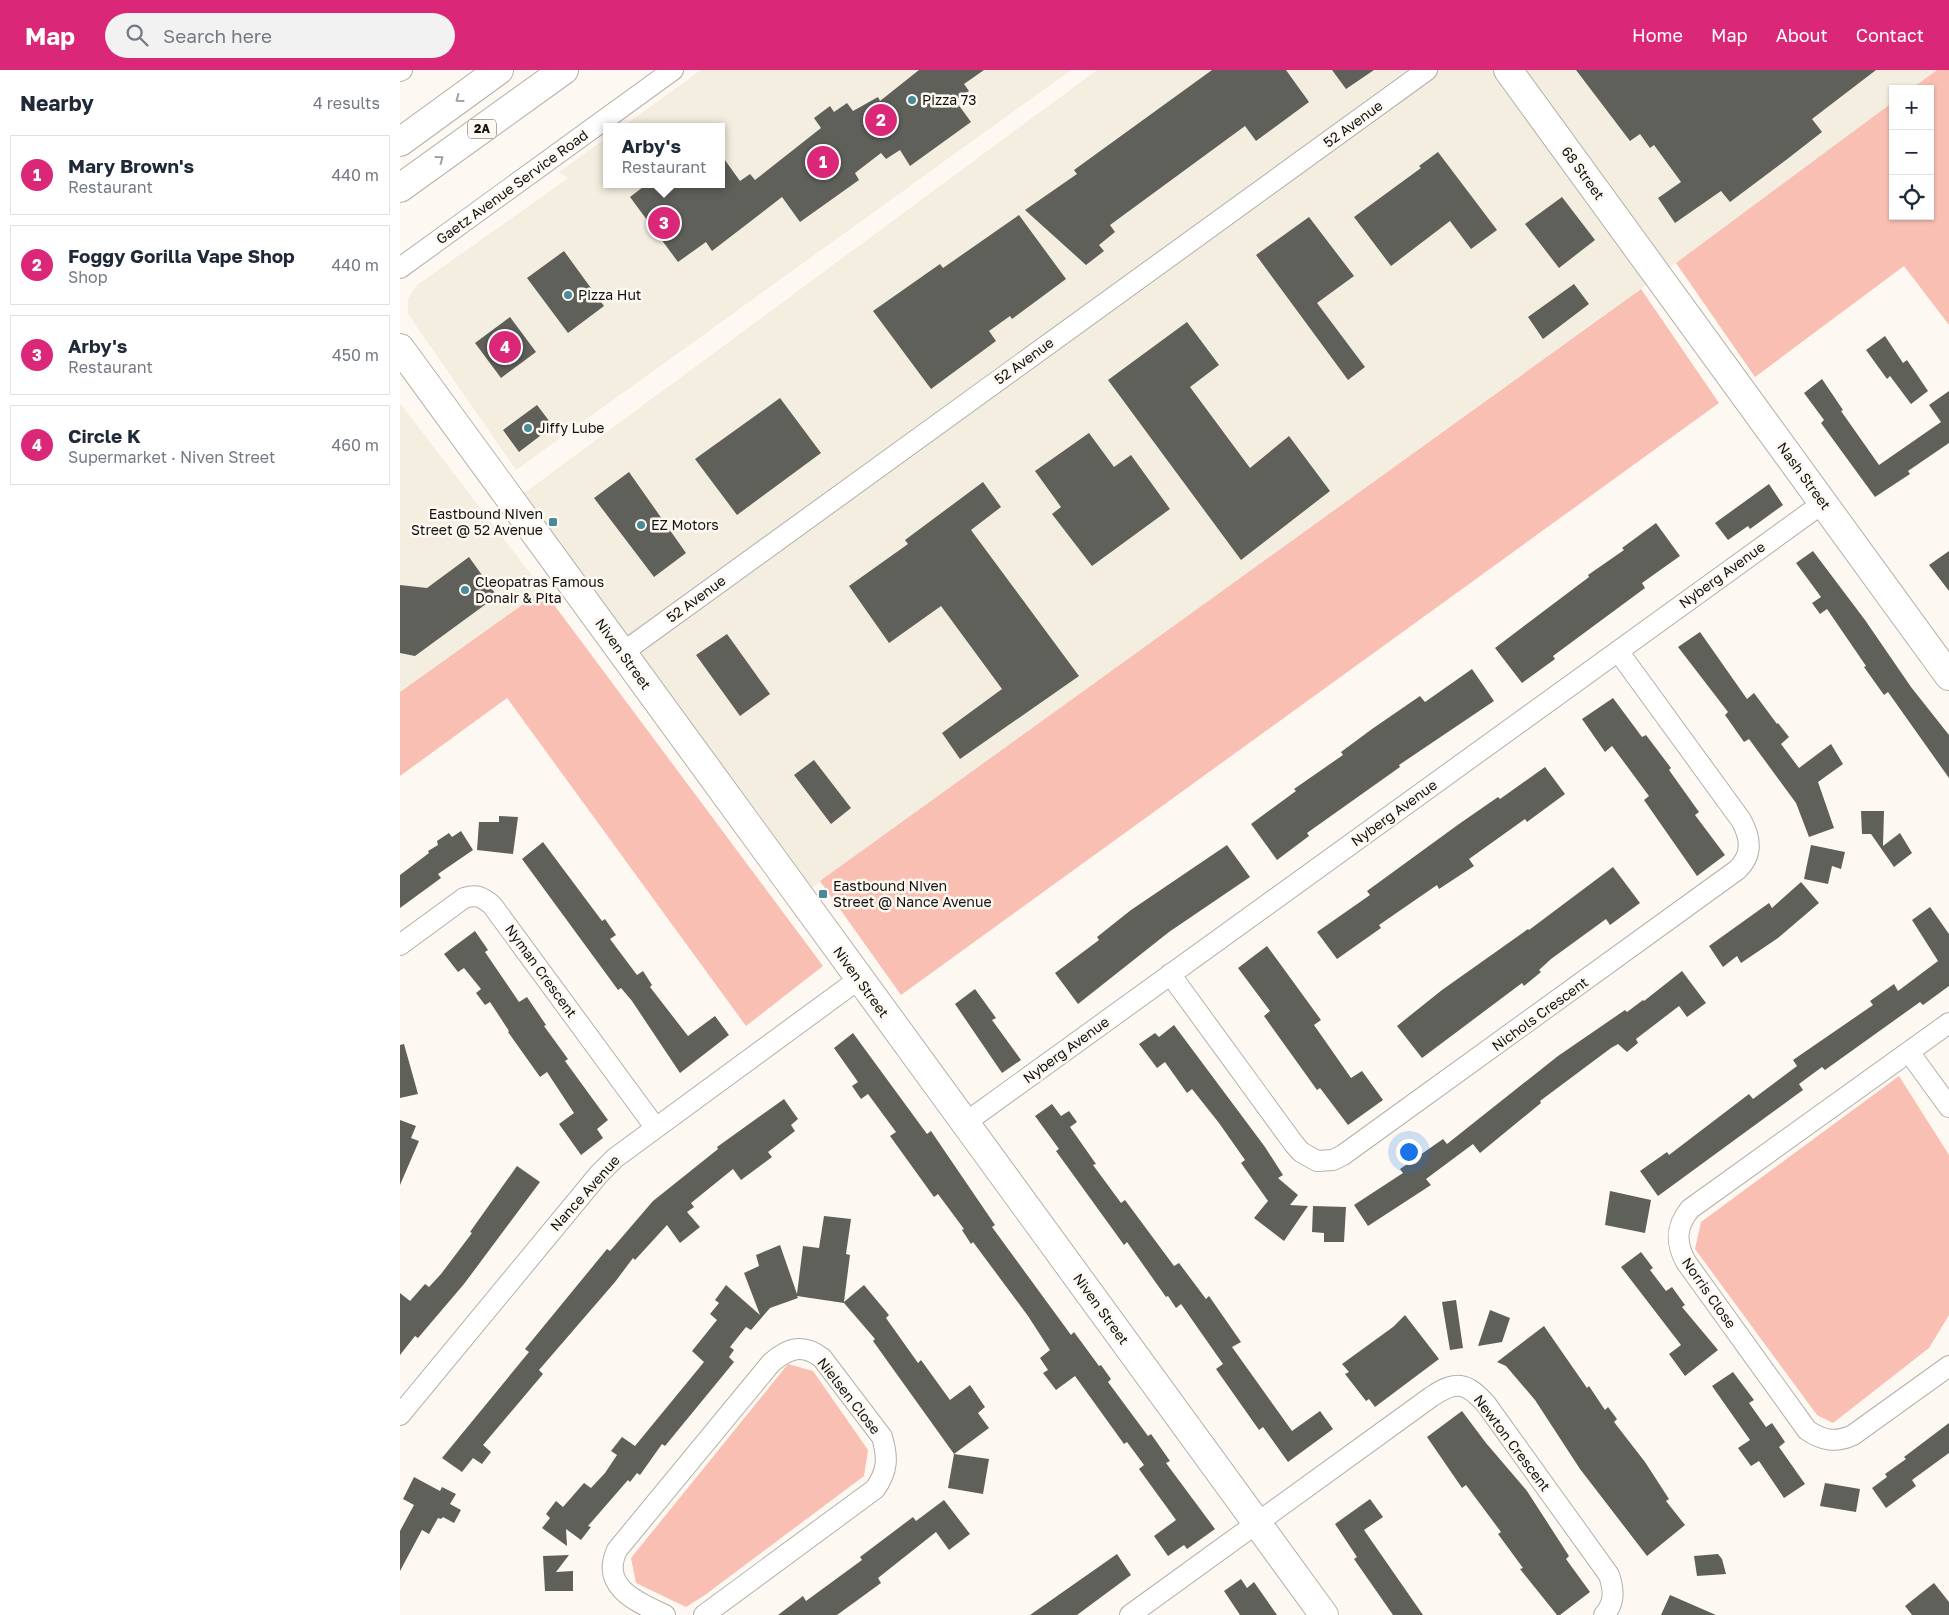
<!DOCTYPE html>
<meta charset="utf-8">
<style>
:root{--surface:#fff;--page:#f2f2f3;--text:#1f2937;--muted:#747a83;--line:#e0e1e3;--accent:#db2777}
body{margin:0;font-family:"Golos Text",sans-serif;background:var(--page);color:var(--text)}
.controls{position:absolute;right:15px;top:15px;display:grid;overflow:hidden;border-radius:0px;box-shadow:0 1px 4px #0004}
.controls button{width:45px;height:45px;display:grid;place-items:center;padding:0;border:0;border-bottom:1px solid var(--line);background:var(--surface);color:var(--text);font:25px sans-serif}
.you{position:absolute;left:1008px;top:1081px;width:18px;height:18px;margin:-12px;border:4px solid #fff;border-radius:50%;background:#1a73e8;box-shadow:0 0 0 8px #1a73e833}
.badge{display:grid;place-items:center;width:32px;height:32px;border-radius:50%;background:var(--accent);color:#fff;font-size:16px;font-weight:700}
.pin{position:absolute;translate:-50% -50%;border:2px solid #fff;box-shadow:0 1px 5px #0006}
.popup{position:absolute;left:203px;top:53px;width:122px;height:65px;box-sizing:border-box;display:grid;place-content:center;border-radius:0px;background:var(--surface);filter:drop-shadow(0 1px 4px #0005);font-size:16px;white-space:nowrap;color:var(--muted)}
.popup b{font-size:19px;color:var(--text)}
.popup::after{content:'';position:absolute;left:50%;top:100%;margin-left:-10px;border:10px solid transparent;border-top-color:var(--surface)}
.list{margin:0;padding:0;list-style:none}
h2{display:flex;justify-content:space-between;align-items:center;height:65px;margin:0;padding:0 20px;font-size:21px}
h2 small{font-size:16px;font-weight:400;color:var(--muted)}
.list li{display:grid;grid-template-columns:32px 1fr auto;gap:15px;align-items:center;box-sizing:border-box;height:80px;margin:0 10px 10px;padding:0 10px;border:1px solid var(--line);border-radius:0px}
.list b{display:block;font-size:19px;white-space:nowrap}
.list p{margin:0;font-size:16px;white-space:nowrap;color:var(--muted)}
.list em{font-size:16px;font-style:normal;color:var(--muted)}
.icon{flex:none;width:28px;height:28px;fill:none;stroke:currentColor;stroke-width:2;stroke-linecap:round;stroke-linejoin:round}
.map{position:relative;flex:none;width:1549px;height:1545px;overflow:hidden}
header{display:flex;align-items:center;gap:30px;box-sizing:border-box;height:70px;padding:0 25px;background:var(--accent);color:#fff}
header strong{font-size:24px}
nav{display:flex;gap:28px;margin-inline-start:auto;font-size:18px}
.search{width:350px;height:45px;background:var(--page);display:flex;align-items:center;gap:12px;box-sizing:border-box;padding:0 18px;border-radius:28px;color:var(--muted);font-size:19px}
main{display:flex}
aside{flex:1;background:var(--surface)}
.map>svg:first-child{display:block}
</style>
<header>
<strong>Map</strong>
<div class="search"><svg class="icon" aria-label="search" viewBox="0 0 24 24"><circle cx="10" cy="10" r="6"/><path d="M15 15l6 6"/></svg>Search here</div>
<nav><a>Home</a><a>Map</a><a>About</a><a>Contact</a></nav>
</header>
<main>
<aside>
<h2>Nearby<small>4 results</small></h2>
<ul class="list">
<li><span class="badge">1</span><div><b>Mary Brown's</b><p>Restaurant</p></div><em>440 m</em></li>
<li><span class="badge">2</span><div><b>Foggy Gorilla Vape Shop</b><p>Shop</p></div><em>440 m</em></li>
<li><span class="badge">3</span><div><b>Arby's</b><p>Restaurant</p></div><em>450 m</em></li>
<li><span class="badge">4</span><div><b>Circle K</b><p>Supermarket · Niven Street</p></div><em>460 m</em></li>
</ul>
</aside>
<div class="map">
<svg width="1549" height="1545" viewBox="0 0 1549 1545">
<rect width="100%" height="100%" fill="#fdf9f2"/>
<path fill="#f4eee0" d="M301,0h370l-555,400 -108,-156v-15l8,-13 152,-108 -9,-6 47,-34v46h116v-57h-100z
M697,0h840l-26,19h-18v13l-217,161 -877,634 -287,-395z
M0,333l143,187 -143,102z"/>
<path fill="#f8bfb2" d="M1537,0h12v255l-45,-59 -149,111 -79,-114 217,-161v114h37v-127h-19z
M1241,219l78,114 -818,592 -81,-114z
M143,520l280,376 -77,60 -239,-328 -107,78v-84z
M1499,1006l50,79v160l-20,33 -96,75 -16,-8 -122,-166 6,-27z
M388,1294l25,7 55,79 -4,26 -159,119 -19,12 -50,-24 -5,-25z"/>
<path fill="#5f605a" d="M519,0h65l-20,14 5,7 -14,9 16,22 -61,44 -10,-16 -14,9 -5,-6 -26,20 4,7 -59,42 -18,-25 -70,54 -6,-9 -28,20 -48,-65 17,-13h75v-28l18,25 10,-7 5,6 66,-52 -7,-10 16,-12 4,6 13,-9 6,8 25,-14 2,4z
M812,0h74l23,32 -53,39 -11,-15 -135,99 5,7 -16,13 5,6 -18,14 -61,-55 52,-36 -3,-4z
M932,0h42l-28,19z
M1176,0h300l-64,49 10,13 -36,28 -56,42 -9,-11 -46,32 -17,-25 23,-16 -27,-37 -4,3 -10,-14 -10,7z
M1038,82l59,78 -26,19 -21,-28 -59,45 -37,-49 67,-49 -2,-2z
M1162,127l33,43 -36,28 -34,-44z
M619,145l47,64 -54,40 -2,-3 -21,15 7,10 -65,48 -58,-78 67,-47 3,4z
M909,147l45,59 -37,27 48,64 -17,13 -92,-125z
M164,181l40,55 -36,27 -41,-55z
M1174,214l15,20 -46,35 -15,-22z
M110,247l26,35 -35,26 -26,-35z
M787,252l32,43 -29,22 60,81 39,-32 41,55 -89,69 -133,-180z
M1485,266l18,27 4,-3 21,31 -17,13 -21,-28 -3,3 -21,-29z
M1422,309l21,31 -2,1 38,54 62,-43 -12,-17 20,-14v52l-41,28 2,3 -35,23 -54,-74 3,-3 -20,-27z
M380,328l41,55 -84,62 -42,-56z
M137,335l16,21 -34,26 -16,-22z
M689,363l25,34 17,-12 39,54 -78,57 -40,-52 9,-7 -26,-36z
M229,402l57,81 -32,24 -60,-79z
M583,412l18,25 -30,23 108,146 -119,83 -18,-26 60,-44 -61,-83 -52,37 -40,-57 59,-42 -3,-4z
M1369,414l14,21 -33,24 -2,-3 -20,14 -13,-17z
M1256,453l24,33 -38,27 3,5 -92,68 2,3 -33,24 -27,-35 94,-71 -1,-2 36,-25 -2,-2z
M1413,481l52,69 46,67 38,48v43l-61,-86 -4,3 -20,-28 2,-1 -39,-57 -7,5 -8,-11 9,-6 -25,-34z
M1549,481v40l-20,-26z
M69,487l28,39 -82,60 -15,-3v-68l27,3z
M1300,562l47,67 7,-6 23,31 1,-1 11,14 -8,7 18,24 32,-24 12,20 -25,18 16,46 -25,9 -13,-34 -47,-64 -5,3 -19,-27 3,-3 -50,-65z
M327,564l43,60 -30,22 -44,-61z
M1072,599l22,32 -95,64 1,2 -93,66 2,3 -32,24 -26,-36 45,-33 -2,-2 49,-34 -2,-3 31,-23 48,-33 5,6z
M1213,628l29,39 4,-2 25,33 -2,2 30,42 -4,3 30,40 -28,21 -53,-76 5,-4 -37,-50 -7,6 -23,-33z
M414,690l37,48 -20,16 -37,-49z
M1145,697l20,27 -38,28 -2,-3 -56,40 5,7 -35,23 -2,-4 -58,40 2,3 -44,31 -20,-27 53,-37 -3,-4 92,-67 39,-27 2,2z
M1461,741h23l-1,35 17,-13 12,20 -18,14 -23,-33h-9z
M99,746l19,1 -5,37 -36,-4 2,-28h20z
M61,761l12,19 -35,24 3,4 -41,30v-33l29,-22 -1,-2 10,-6 -1,-4 12,-8 3,4z
M143,772l59,79 3,-2 11,16 -6,4 27,36 6,-4 9,14 -2,2 38,49 27,-20 14,19 -49,38 -48,-72 -11,-13 -3,2 -96,-131z
M827,775l23,32 -81,55 -91,72 -23,-31 44,-33 -2,-3 34,-27z
M1411,775l34,7 -4,17 -9,-3 -4,18 -24,-5z
M1213,797l27,36 -30,22 -4,-6 -55,40 -12,11 2,2 -17,14 -2,-3 -100,75 -25,-32 45,-36 86,-61 1,1z
M1401,812l18,21 -41,35 -37,25 -4,-7 -14,11 -14,-21 60,-43 3,5z
M1530,837l19,27v52l-26,19 -3,-3 -95,68 -3,-3 -23,17 4,6 -145,106 -18,-25 27,-19 2,3 80,-61 4,5 44,-33 -4,-6 80,-55 -3,-4 24,-17 4,7 40,-30 -26,-41z
M75,861l13,19 -3,2 34,50 8,-5 19,28 -2,1 24,33 -3,2 43,59 -11,9 6,9 -22,17 -22,-31 15,-11 -27,-41 -7,5 -32,-45 1,-1 -19,-29 -5,3 -9,-12 5,-4 -17,-21 -6,4 -14,-18z
M867,876l54,74 -7,5 37,53 11,-7 21,29 -35,25 -28,-37 -3,2 -53,-74 6,-5 -32,-43z
M1282,901l24,32 -19,14 -8,-11 -43,33 2,4 -11,9 -9,-8 -7,4 -71,53 1,2 -61,50 -7,-9 -47,35 5,6 -63,41 -14,-21 49,-32 -3,-4 43,-30 4,5 111,-88 67,-46 2,2 16,-12 1,1z
M575,919l21,29 -4,2 29,40 -19,13 -47,-69z
M774,955l91,122 18,28 -5,3 20,17 -8,10 18,1 -24,35 -30,-23 14,-17 -27,-38 4,-3 -26,-37 -27,-34 -5,4 -22,-31 -8,6 -18,-24 16,-11 4,4z
M453,963l74,101 4,-3 64,94 -3,2 79,108 3,-3 25,34 2,-1 10,14 -3,3 40,54 3,-2 19,27 -4,2 49,66 -28,20 -3,-4 -16,11 -14,-20 22,-16 -37,-51 5,-4 -17,-23 -3,2 -49,-68 -19,14 -13,-17 5,-3 -8,-12 10,-8 -22,-34 -55,-74 -2,2 -9,-14 2,-1 -26,-35 -4,3 -44,-61 6,-4 -28,-38 -7,5 -9,-13 6,-4 -24,-34z
M4,974l14,50 -18,4v-53z
M384,1029l14,20 -7,6 4,6 -27,21 4,5 -31,23 -8,-11 -42,34 3,4 -7,5 13,15 -20,16 -13,-18 -32,35 -2,-2 -18,24 -76,88 4,4 -60,71 8,7 -9,12 -9,-6 -11,14 -20,-14 87,-106 -4,-3 82,-100 3,2 43,-50 65,-52 -1,-2z
M652,1034l9,12 8,-5 8,11 -7,5 26,37 -3,1 28,38 4,-3 49,66 5,-3 27,36 3,-3 32,46 -9,5 60,84 28,-20 13,18 -45,33 -25,-35 -4,3 -43,-61 7,-5 -42,-60 -5,4 -8,-12 -2,1 -39,-55 -3,3 -68,-94 3,-2 -24,-33z
M0,1050l16,6 -5,12 8,3 -19,44z
M117,1096l23,16 -76,102 -46,54 -3,-2 -15,19v-62l10,8 15,-17 4,3 12,-13 31,-41 -2,-1z
M1210,1121l41,9 -6,33 -40,-8z
M913,1136l33,1 -2,35h-20v-9l-12,-1z
M424,1146l27,3 -5,35 4,1 -6,47 20,-17 25,30 -3,3 32,45 3,-3 29,40 20,-15 15,22 -7,6 11,15 -35,26 -81,-113 2,-2 -31,-36 -47,-7 1,2 -28,10 -19,22 -5,-3 -16,20 4,3 -5,7 5,5 -69,84 -3,-2 -22,31 -3,-2 -7,9 -2,-2 -40,46 3,1 -10,13 -15,-11 1,17 -25,-18 8,-10 -4,-4 10,-13 7,6 21,-24 7,5 14,-15 12,-18 -6,-4 11,-14 13,9 69,-84 -12,-11 25,-31 -7,-6 9,-11 -4,-3 11,-15 34,30 -16,-42 15,-7 -3,-11 24,-10 17,49 6,-48 16,2z
M1241,1182l12,16 -3,2 16,21 6,-4 13,18 -3,2 36,43 -33,26 -16,-22 12,-9 -60,-78z
M1056,1230l7,48 -13,2 -8,-48z
M1090,1240l20,8 -8,24 -24,4z
M1005,1245l34,44 -64,48 -6,-8 -3,2 -21,-27 4,-2 -7,-8 51,-37z
M1144,1256l43,62 2,-2 16,24 3,-3 9,12 -3,3 31,40 24,37 -3,2 19,24 -38,31 -67,-87 -45,-69 -29,-34 -9,-4z
M1333,1302l21,28 -5,3 17,24 6,-4 13,19 -6,5 26,37 -21,14 -25,-37 -8,5 -13,-18 12,-8 -38,-54z
M1062,1341l24,32 41,48 42,65 -3,3 24,33 -30,23h-3l-37,-46 3,-1 -25,-34 3,-2 -35,-47 -4,3 -35,-51z
M1549,1353v30l-37,27 4,6 -30,22 -14,-20 15,-11 -2,-3 21,-15 -2,-2z
M554,1384l35,5 -6,35 -35,-6z
M14,1407l26,14 2,-4 14,7 -6,10 11,6 -7,13 -11,-6 -2,2 -3,-1 -9,16 -7,-4 -22,41v-40l14,-26 -11,-6z
M1425,1413l35,6 -4,23 -36,-6z
M970,1429l13,18 -19,13 59,85h-30l-39,-56 3,-2 -22,-33z
M544,1430l26,34 -21,16 -13,-18 -58,46 3,5 -44,32h-59l25,-19 3,5 56,-41 -2,-3 53,-40 3,4z
M717,1484l14,21 -54,40h-47z
M1318,1484l4,5 4,15 -29,2 -3,-20z
M169,1485l-13,17 17,-1v20h-28l-2,-35z
M841,1509l6,9 7,-6 23,33h-37l-16,-24z
M1534,1513l15,19v13h-37l-7,-9z
M1270,1525l46,20h-55z"/>
<g fill="none" stroke-linecap="round" stroke-linejoin="round">
<g stroke="#b3b0aa" stroke-width="22">
<path id="street" d="M0,1l2,-1
M0,198l273,-198
M222,583l805,-583
M0,875l64,-47c13,-4 18,-1 28,7l163,222
M770,904l124,170 7,8 16,9 16,-1 10,-5 394,-285c16,-15 14,-32 4,-50l-123,-169
M1549,953l-259,186c-14,17 -15,33 -4,53l121,168c16,11 29,13 46,5l96,-69
M1509,982l40,55
M565,1053l858,-620
M0,1345l199,-241 16,-16 244,-179
M265,1545c-28,-13 -65,-28 -48,-65l154,-187c17,-15 32,-20 51,-5l60,79c6,20 6,34 -7,52l-171,126
M730,1545l301,-218c25,-17 35,-15 55,7l123,171c5,15 6,28 -5,40"/>
</g>
<g stroke="#b3b0aa" stroke-width="30">
<path id="secondary" d="M1108,0l441,606
M0,278l924,1267"/>
</g>
<g stroke="#b3b0aa" stroke-width="30">
<path id="primary" d="M0,72l99,-72
M0,118l164,-118"/>
</g>
<use href="#street" stroke="#fff" stroke-width="20"/>
<use href="#secondary" stroke="#fff" stroke-width="28"/>
<use href="#primary" stroke="#fff" stroke-width="28"/>
</g>
<defs><path id="oneway-chevron" d="M-2-3.5L2.5 0L-2 3.5" fill="none" stroke-width="1.6" stroke-linecap="round" stroke-linejoin="round" transform="scale(1.25)"/></defs>
<g stroke="#a1a09f">
<use href="#oneway-chevron" transform="translate(59 29) rotate(144)"/>
<use href="#oneway-chevron" transform="translate(40 89) rotate(-36)"/>
</g>
<g fill="#48899b" stroke="#fdf9f2" stroke-width="2">
<circle cx="512" cy="30" r="5"/>
<circle cx="168" cy="225" r="5"/>
<circle cx="128" cy="358" r="5"/>
<rect x="148" y="447" width="10" height="10" rx="2.5"/>
<circle cx="241" cy="455" r="5"/>
<circle cx="65" cy="520" r="5"/>
<rect x="418" y="819" width="10" height="10" rx="2.5"/>
</g>
<g text-anchor="middle" stroke-width="5" stroke-linejoin="round" paint-order="stroke">
<rect fill="#fdf9f2" stroke="#595753" stroke-width="1" x="68" y="49.5" width="28" height="19" rx="4"/>
<g font-size="12" font-weight="bold" fill="#13120f">
<text x="82" y="63">2A</text>
</g>
<g font-size="14" fill="#13120f" stroke="#fdf9f2" text-anchor="start">
<text x="522" y="35">Pizza 73</text>
<text x="178" y="230">Pizza Hut</text>
<text x="138" y="363">Jiffy Lube</text>
<text x="143" y="449" text-anchor="end">Eastbound Niven<tspan x="143" dy="16">Street @ 52 Avenue</tspan></text>
<text x="251" y="460">EZ Motors</text>
<text x="75" y="517">Cleopatras Famous<tspan x="75" dy="16">Donair &amp; Pita</tspan></text>
<text x="433" y="821">Eastbound Niven<tspan x="433" dy="16">Street @ Nance Avenue</tspan></text>
</g>
<g font-size="14" fill="#13120f" stroke="#fdf9f2">
<text transform="translate(953 54) rotate(-36)" y="5">52 Avenue</text>
<text transform="translate(1183 103) rotate(54)" y="5">68 Street</text>
<text transform="translate(112 117) rotate(-36)" y="5">Gaetz Avenue Service Road</text>
<text transform="translate(624 291) rotate(-36)" y="5">52 Avenue</text>
<text transform="translate(1404 406) rotate(54)" y="5">Nash Street</text>
<text transform="translate(1322 505) rotate(-36)" y="5">Nyberg Avenue</text>
<text transform="translate(296 529) rotate(-36)" y="5">52 Avenue</text>
<text transform="translate(223 584) rotate(54)" y="5">Niven Street</text>
<text transform="translate(994 743) rotate(-36)" y="5">Nyberg Avenue</text>
<text transform="translate(141 901) rotate(54)" y="5">Nyman Crescent</text>
<text transform="translate(461 912) rotate(54)" y="5">Niven Street</text>
<text transform="translate(1140 944) rotate(-36)" y="5">Nichols Crescent</text>
<text transform="translate(666 980) rotate(-36)" y="5">Nyberg Avenue</text>
<text transform="translate(185 1123) rotate(-48)" y="5">Nance Avenue</text>
<text transform="translate(1309 1223) rotate(55)" y="5">Norris Close</text>
<text transform="translate(701 1239) rotate(54)" y="5">Niven Street</text>
<text transform="translate(449 1326) rotate(52)" y="5">Nielsen Close</text>
<text transform="translate(1112 1373) rotate(53)" y="5">Newton Crescent</text>
</g>
</g>
</svg>
<div class="controls">
<button>+</button>
<button>−</button>
<button><svg class="icon" aria-label="locate" viewBox="0 0 24 24"><circle cx="12" cy="12" r="6"/><path d="M12 2v4M12 18v4M2 12h4M18 12h4"/></svg></button>
</div>
<div class="you"></div>
<div class="pin badge" style="left:423px;top:92px">1</div>
<div class="pin badge" style="left:481px;top:50px">2</div>
<div class="pin badge" style="left:264px;top:153px">3</div>
<div class="popup"><b>Arby's</b>Restaurant</div>
<div class="pin badge" style="left:105px;top:277px">4</div>
</div>
</main>
